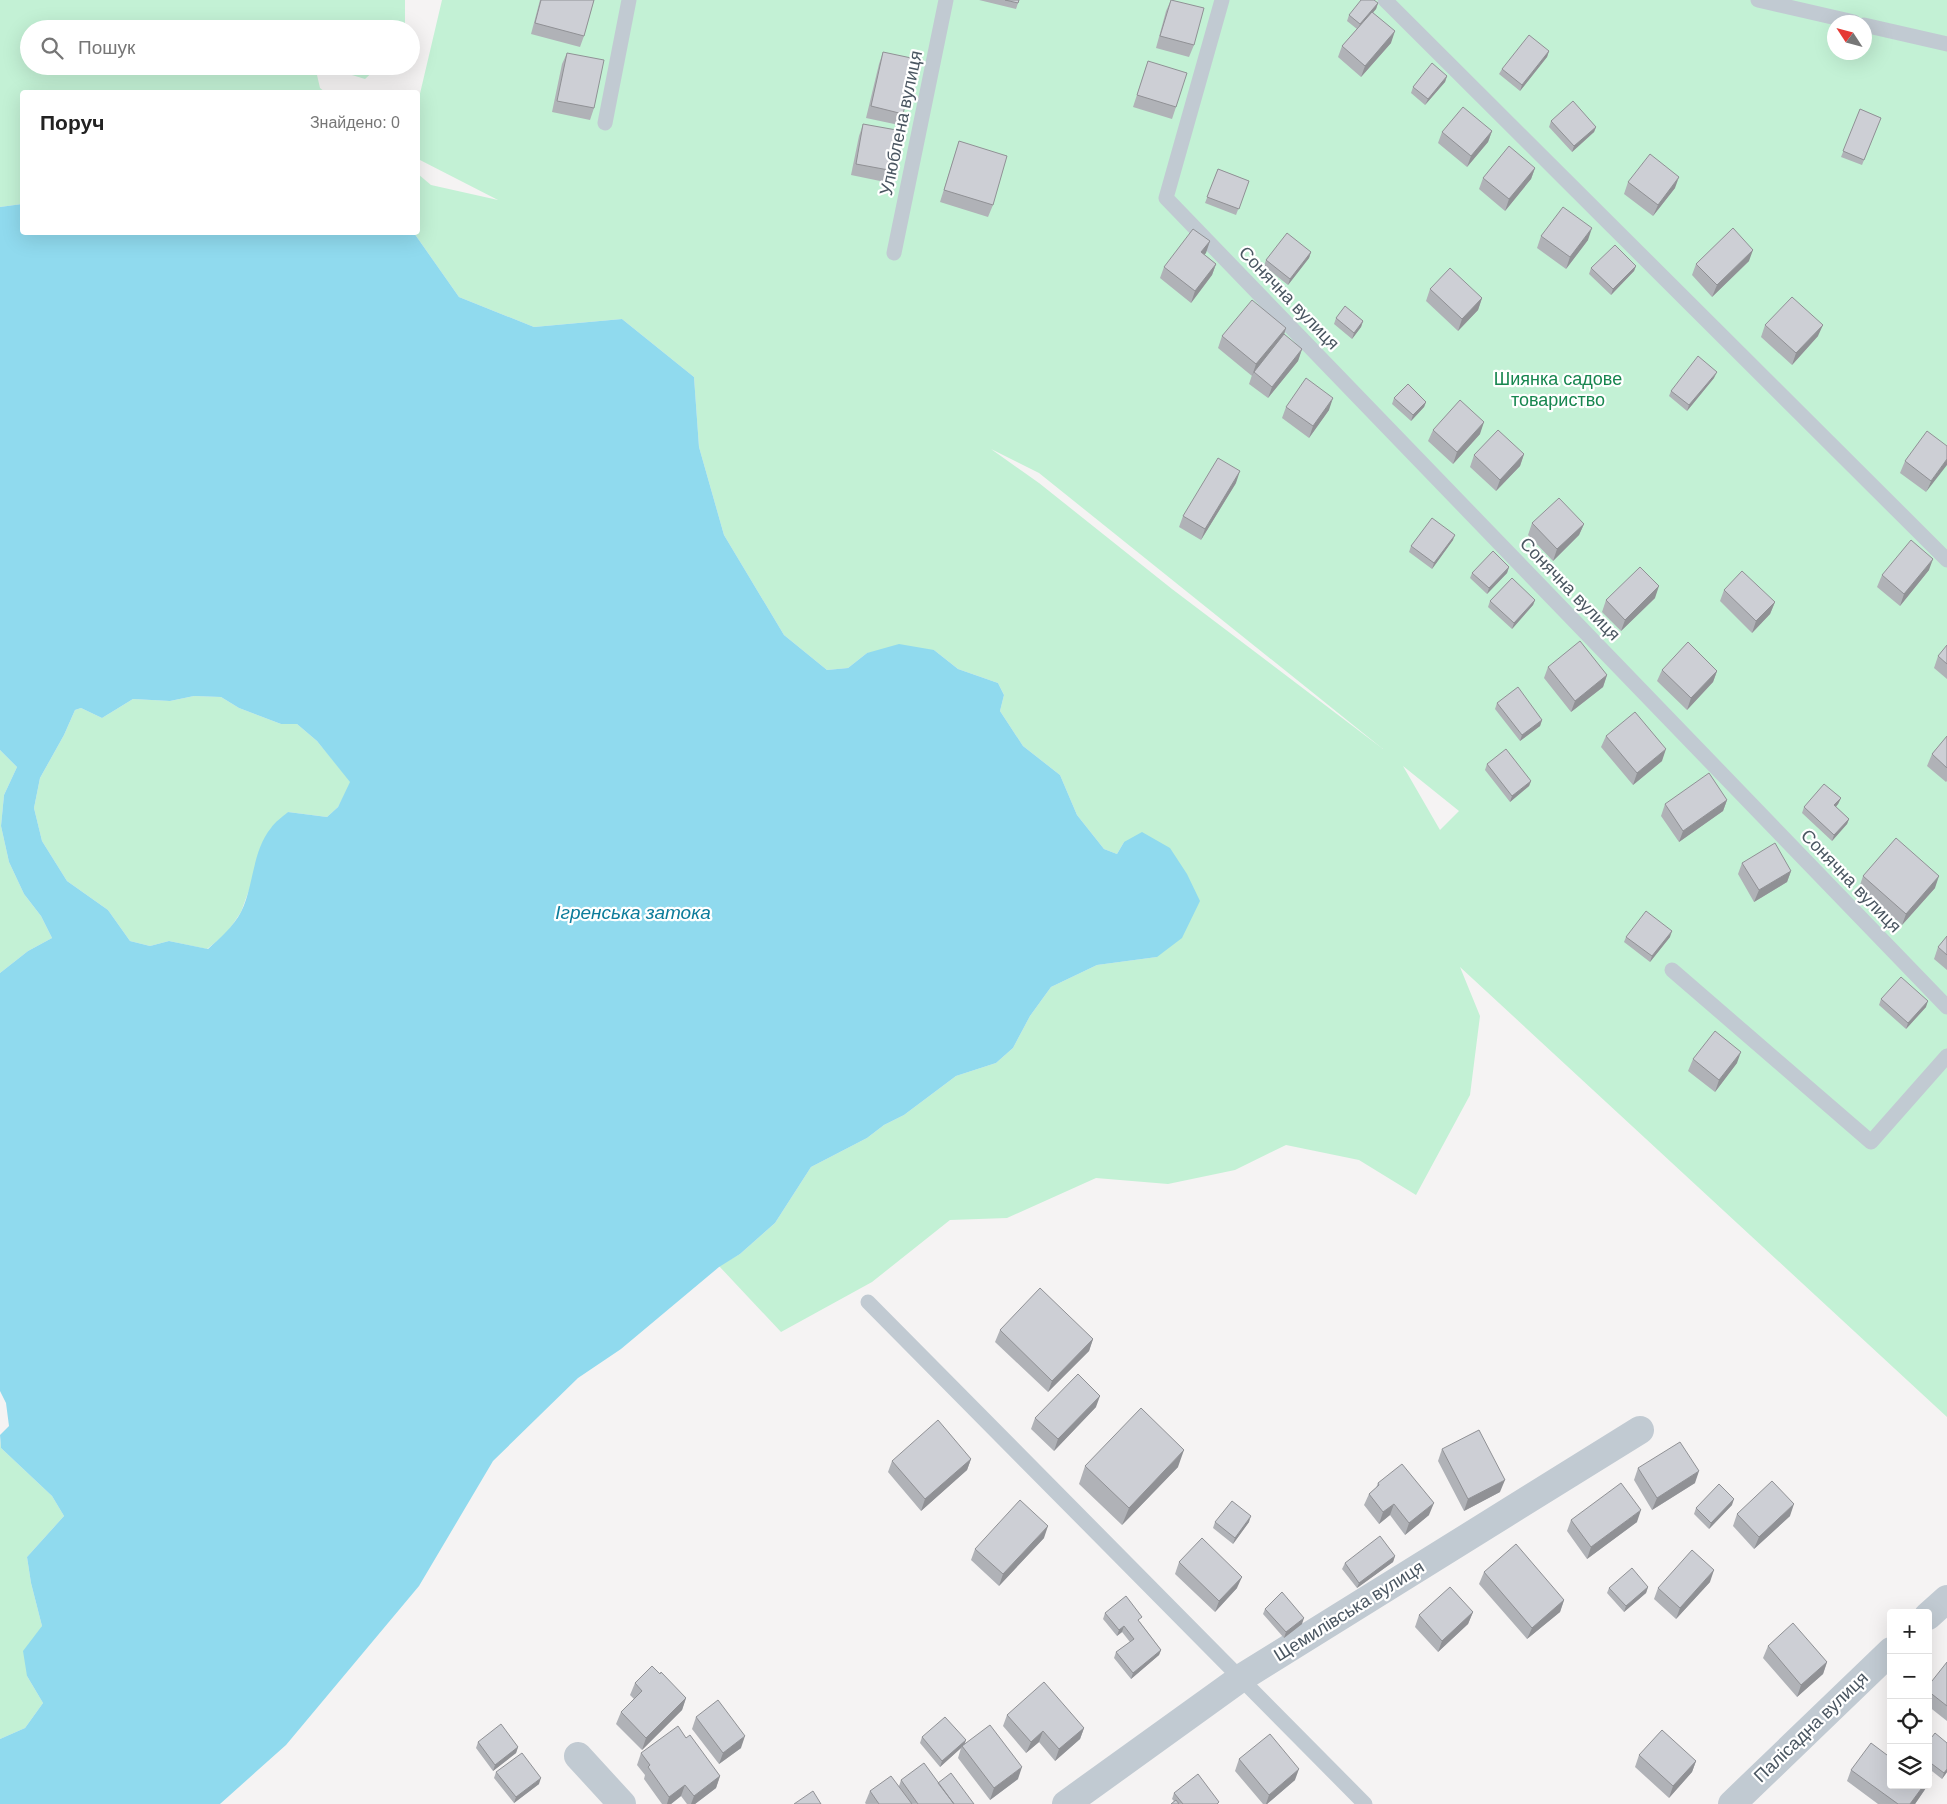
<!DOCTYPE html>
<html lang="uk">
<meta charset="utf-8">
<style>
:root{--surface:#fff;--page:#f2f2f2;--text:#222;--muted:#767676;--line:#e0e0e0}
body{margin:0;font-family:Arial,sans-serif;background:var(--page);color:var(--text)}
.controls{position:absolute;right:15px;bottom:15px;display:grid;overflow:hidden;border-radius:5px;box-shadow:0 5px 20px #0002}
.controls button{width:45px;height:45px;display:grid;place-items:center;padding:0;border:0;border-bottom:1px solid var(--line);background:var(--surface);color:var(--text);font:25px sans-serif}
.compass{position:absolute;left:1827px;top:15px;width:45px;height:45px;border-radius:50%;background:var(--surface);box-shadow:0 5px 20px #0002;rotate:306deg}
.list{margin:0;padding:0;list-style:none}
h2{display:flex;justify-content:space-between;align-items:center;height:65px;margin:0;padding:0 20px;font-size:21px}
h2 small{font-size:16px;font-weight:400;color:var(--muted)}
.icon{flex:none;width:28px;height:28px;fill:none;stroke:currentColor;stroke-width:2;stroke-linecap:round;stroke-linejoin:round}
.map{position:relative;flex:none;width:1947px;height:1804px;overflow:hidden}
.search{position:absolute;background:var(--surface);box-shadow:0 5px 20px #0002;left:20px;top:20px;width:400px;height:55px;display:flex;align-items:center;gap:12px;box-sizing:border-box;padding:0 18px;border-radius:28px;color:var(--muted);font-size:19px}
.panel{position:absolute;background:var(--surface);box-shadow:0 5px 20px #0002;left:20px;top:90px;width:400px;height:145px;border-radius:5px}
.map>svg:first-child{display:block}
</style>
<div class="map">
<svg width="1947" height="1804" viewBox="0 0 1947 1804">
<rect width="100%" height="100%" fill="#f5f3f3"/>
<path fill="#c3f1d5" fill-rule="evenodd" d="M0,0h405v29h-376v37h350l-14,13 -36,-11 -12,7 3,13 5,4h-303v112l-22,3z
M442,0h1505v1417l-487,-450 20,49 -10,79 -54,100 -57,-35 -73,-15 -51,25 -67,14 -72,-6 -89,40 -57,2 -78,62 -91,50 -62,-66 21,-12 35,-31 36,-56 56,-29 17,-13 20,-10 52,-39 40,-13 17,-15 17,-32 21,-29 46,-22 60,-8 -33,-115 -7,12 -13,-5 -27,-34 -17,-40 -37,-29 -23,-35 4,-16 -6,-12 -40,-14 -24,-19 -67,3 -19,15 -21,2 -43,-35 -60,-100 -25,-88 -5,-70 -72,-58 -88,8 -75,-30 -45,-64 4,-1v-58l13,11 67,15 -80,-41v-57zM1834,22h30v30h-30zM991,449l48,24 344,276 -211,-160 -133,-106zM1403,766l56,45 -19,19z
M194,696l27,1 18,11 42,16h16l20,17 34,41 -13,25 -11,10 -39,-5 -36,70 -11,30 -14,21 -20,16 -38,-8 -19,5 -20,-5 -22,-31 -41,-29 -25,-40 -8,-33 6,-30 24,-43 11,-25 6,-2 21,10 31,-19 37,2z
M0,750l17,17 -13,28 -3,31 8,36 15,32 17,22 11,22 -24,13 -28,22z
M0,1439l1,9 51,48 12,20 -37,41 4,26 11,43 -15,50 16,27 -18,25 -25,11z"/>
<path fill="#90daee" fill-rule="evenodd" d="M22,204v28l392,1 45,64 75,30 88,-8 72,58 5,70 25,88 60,100 43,35 21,-2 19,-15 32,-9 35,6 24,19 40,14 6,12 -4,16 23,35 37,29 17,40 27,34 13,5 7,-12 18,-10 28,16 17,26 13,27 -18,37 -25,19 -60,8 -46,22 -21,29 -17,32 -17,15 -40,13 -52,39 -20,10 -17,13 -56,29 -36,56 -35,31 -21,13 -98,82 -43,29 -85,83 -74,125 -133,159 -66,59h-220v-65l25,-11 18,-25 -16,-27 -4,-25 19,-25 -11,-43 -4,-26 37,-41 -12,-20 -51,-48 -1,-13 9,-9 -3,-23 -6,-12v-418l28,-22 24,-13 -11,-22 -17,-22 -15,-32 -8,-36 3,-31 13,-28 -17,-17v-543zM194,696l27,1 18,11 42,16h16l20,17 33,41 -12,25 -11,10 -39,-5c-6,5 -13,10 -17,16 -19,23 -17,58 -30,84 -8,15 -21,26 -33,37l-39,-8 -19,5 -20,-5 -22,-31 -41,-29 -25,-40 -8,-33 6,-30 24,-43 11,-25 6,-2 21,10 31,-19 37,2z"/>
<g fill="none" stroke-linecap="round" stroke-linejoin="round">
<path stroke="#c1cad2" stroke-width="15" d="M1222,0l-56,198 781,809
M1385,0l562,560
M1758,0l96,22
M1864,25l83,19
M605,123l24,-123
M894,253l52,-253
M1672,970l199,172 76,-86
M868,1302l497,502"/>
<path stroke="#c1cad2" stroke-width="28" d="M1928,1616l19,-17
M578,1756l44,48
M1066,1804l175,-126 399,-248
M1732,1804l159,-153"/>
</g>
<path fill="#b0b2b7" d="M540,0h54l-10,36 -4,11 -49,-13z
M979,0h40l-3,9z
M1171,0l23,45 -5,12 -33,-9 10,-37z
M1378,3l-2,6 -3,3 18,31 -30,34 -23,-20 4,-11 15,-17 -10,-8 2,-6z
M1549,51l-2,6 -27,34 -21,-17 3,-5z
M883,52l20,62 -4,11 -33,-7 13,-54z
M567,53l27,55 -4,12 -38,-8 10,-48z
M1148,61l28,46 -4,12 -39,-12z
M1447,76l-2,6 -20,23 -14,-12 2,-6z
M1860,109l21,9 -19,47 -21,-8z
M1551,121l45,6 -2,5 -22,20 -23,-25z
M863,124l31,47 -4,12 -39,-8 8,-39z
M1492,131l-4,11 -21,25 -29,-24 4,-11z
M959,141l34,64 -5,12 -48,-15z
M1535,168l-4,11 -26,32 -26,-22 4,-11z
M1218,169l31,12 -13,34 -31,-12z
M1628,182l47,6 -22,28 -29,-22z
M1541,236l47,4 -22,29 -29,-21z
M1210,241l-6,13 12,10 -4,11 -21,28 -31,-25 4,-11z
M1311,252l-2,6 -21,27 -24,-19 2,-6z
M1749,261l-37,36 -20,-22 4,-11z
M1636,266l-2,5 -23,24 -22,-21 2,-6z
M1430,289l52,9 -4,12 -20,21 -32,-30z
M1336,318l27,3 -2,6 -9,12 -18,-15z
M1765,325l53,11 -26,29 -31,-28z
M1286,328l-2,7 18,14 -4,12 -30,37 -19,-14 3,-9v1l-34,-28 4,-12z
M1714,378l-27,33 -18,-15 2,-5z
M1394,398l32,4 -2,5 -13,14 -19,-17z
M1286,407l43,3 -20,28 -27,-20z
M1433,430l47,4 -27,30 -25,-23z
M1947,446l-21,46 -26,-19 5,-12z
M1524,454l-4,12 -24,25 -26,-24 4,-12z
M1236,483l-35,57 -22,-13 4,-11z
M1532,523l52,1 -5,11 -26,26 -25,-26z
M1453,540l-21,29 -23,-17 2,-6z
M1509,567l-2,6 -20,21 -17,-16 2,-5z
M1929,570l-29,36 -23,-19 5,-12z
M1724,590l51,12 -5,12 -18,19 -32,-32z
M1655,598l-34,33 -19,-19 4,-12z
M1535,600l-2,5 -21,24 -24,-22 2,-6z
M1947,645v34l-13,-11 4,-12z
M1548,667l59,8 -4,12 -32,25 -27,-34z
M1662,670l55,1 -4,11 -26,28 -30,-29z
M1497,703l45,17 -2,6 -20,15 -25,-32z
M1606,736l56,25 -29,24 -32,-38z
M1947,736v45l-1,1 -19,-16 5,-12z
M1487,764l44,17 -2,5 -19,16 -25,-32z
M1841,798l-3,6 -2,3 13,12 -2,5 -15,17 -30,-28 2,-6z
M1727,800l-4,11 -44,31 -18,-26 4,-12z
M1742,863l49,8 -4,11 -33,20 -16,-28z
M1863,876l72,12 -33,37 -43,-37z
M1947,936v34l-13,-11 4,-12z
M1626,937h44l-20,25 -26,-20z
M1881,999l45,8 -20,22 -27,-24z
M1693,1059l44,4 -22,29 -27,-21z
M1000,1330l93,9 -4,12 -41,41 -53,-50z
M1096,1407l-42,44 -23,-22 4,-11z
M1442,1449l58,43 -36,19 -26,-50z
M971,1459l-4,11 -46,41 -33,-39 4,-11z
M1085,1466l93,1 -56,58 -43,-41z
M1638,1468l57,15 -43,27 -18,-30z
M1378,1483l51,32 -24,20 -15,-20 -11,9 -15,-19 5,-11 7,-6z
M1732,1505l-23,24 -15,-15 2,-6z
M1737,1514l53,2 -36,33 -21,-23z
M1571,1520l66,2 -50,37 -20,-28z
M1215,1522h34l-16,22 -20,-16z
M1044,1538l-45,48 -28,-26 4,-11z
M1395,1556l-2,6 -36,26 -15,-19 3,-6z
M1179,1562l58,26 -22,24 -40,-38z
M1484,1572l80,28 -4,12 -33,27 -48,-55z
M1710,1582l-34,37 -22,-20 4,-11z
M1648,1587l-2,6 -22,19 -17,-19 2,-5z
M1265,1609l37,15 -18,14 -21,-24z
M1473,1612l-5,12 -30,28 -23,-25 4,-12z
M1105,1613l35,9 21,28 -2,5 -28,24 -17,-21 2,-6 14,-10 -8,-10 -5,4 -14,-17z
M1768,1646l59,16 -4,12 -26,23 -34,-39z
M1947,1662v59l-19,-15v-15z
M660,1674l26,24 -4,12 -40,40 -26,-26 5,-12 13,-13 -4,-4 5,-12z
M1007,1715l77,13 -4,11 -25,22 -16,-19 -13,11 -23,-27z
M696,1717l45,31 -22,16 -27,-35z
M922,1737l44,3 -2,4 54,35 -28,21 -32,-42 3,-10 -21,19 -20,-24z
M686,1738l34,38 -4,12 -21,16h-8l-6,-8 -10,8h-9l-18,-25 1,-4 -8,-10 4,-12z
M478,1742l40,5 -2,6 -23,18 -17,-23z
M1928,1742l19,30 -5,7 -14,-11z
M1639,1755l57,6 -4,11 -23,26 -34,-31z
M1239,1759l56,21 -28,24h-4l-28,-33z
M1851,1770l40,15h37l-13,19h-37l-31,-23z
M496,1772l43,12 -25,19 -20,-25z
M901,1780l37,3 36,21h-108l-1,-1 5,-12 29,-5z
M1174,1793l45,11h-48l3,-3 -2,-2z"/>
<path fill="#909195" d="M1378,3l-2,6 -18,21 2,-6z
M1395,31l-4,12 -30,34 4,-11z
M1549,51l-2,6 -27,34 2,-6z
M1447,76l-2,6 -20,23 3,-6z
M1596,127l-2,5 -22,20 2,-6z
M1492,131l-4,11 -21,25 4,-11z
M1535,168l-4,11 -26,32 4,-12z
M1679,177l-4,11 -22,28 5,-11z
M1592,228l-4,12 -22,29 4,-12z
M1210,241l-4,12 -9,11 4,-12z
M1753,250l-4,11 -37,36 5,-12z
M1311,252l-2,6 -21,27 2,-6z
M1216,264l-4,11 -21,28 4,-12z
M1636,266l-2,5 -23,24 2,-6z
M1482,298l-4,12 -20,21 4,-12z
M1363,321l-2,6 -9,12 2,-6z
M1823,325l-5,11 -26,29 4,-12z
M1286,328l-4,12 -28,32 -2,4 4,-12z
M1302,349l-4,12 -30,37 4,-11z
M1717,372l-3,6 -27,33 2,-6z
M1333,398l-4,12 -20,28 4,-12z
M1426,402l-2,5 -13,14 2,-6z
M1484,422l-4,12 -27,30 4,-12z
M1524,454l-4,12 -24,25 4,-11z
M1947,459v6l-21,27 5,-11z
M1240,471l-4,12 -35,57 4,-11z
M1584,524l-5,11 -26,26 4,-12z
M1455,535l-2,5 -21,29 2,-6z
M1933,559l-4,11 -29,36 4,-12z
M1509,567l-2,6 -20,21 2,-6z
M1659,586l-4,12 -34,33 4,-11z
M1535,600l-2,5 -21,24 2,-6z
M1775,602l-5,12 -18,19 4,-12z
M1717,671l-4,11 -26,28 4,-12z
M1607,675l-4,12 -32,25 4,-11z
M1542,720l-2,6 -20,15 2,-6z
M1666,749l-4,12 -29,24 4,-12z
M1531,781l-2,5 -19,16 2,-6z
M1841,798l-3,6 -6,7 2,-6z
M1727,800l-4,11 -44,31 4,-11z
M1849,819l-2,5 -15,17 2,-6z
M1791,871l-4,11 -33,20 5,-12z
M1939,876l-4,12 -33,37 4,-11z
M1672,931l-2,6 -20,25 2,-6z
M1928,1001l-2,6 -20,22 2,-6z
M1741,1052l-4,11 -22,29 4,-12z
M1093,1339l-4,12 -41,41 4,-11z
M1100,1396l-4,11 -42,44 4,-12z
M1184,1450l-6,17 -56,58 7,-17z
M971,1459l-4,11 -46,41 4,-12z
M1699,1471l-4,12 -43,27 5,-12z
M1505,1480l-5,12 -36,19 4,-12z
M1734,1499l-2,6 -23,24 2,-6z
M1434,1503l-5,12 -24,20 4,-12z
M1394,1504l-4,11 -11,9 4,-12z
M1794,1504l-4,12 -36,33 5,-12z
M1641,1510l-4,12 -50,37 4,-12z
M1251,1516l-2,6 -16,22 2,-6z
M1048,1526l-4,12 -45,48 4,-12z
M1395,1556l-2,6 -36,26 2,-5z
M1714,1570l-4,12 -34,37 4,-11z
M1242,1577l-5,11 -22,24 4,-11z
M1648,1587l-2,6 -22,19 2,-6z
M1564,1600l-4,12 -33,27 5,-11z
M1473,1612l-5,12 -30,28 4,-11z
M1304,1618l-2,6 -18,14 2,-6z
M1124,1626l-2,6 -5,4 2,-6z
M1161,1650l-2,5 -28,24 2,-6z
M1827,1662l-4,12 -26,23 4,-12z
M686,1698l-4,12 -40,40 4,-12z
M1084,1728l-4,11 -25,22 4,-12z
M1043,1731l-4,11 -13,11 5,-11z
M745,1736l-4,12 -22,16 4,-11z
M966,1740l-2,6h-2l-1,2 -21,19 2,-6z
M518,1747l-2,6 -23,18 2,-6z
M1696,1761l-4,11 -23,26 4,-12z
M1022,1767l-4,12 -28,21 4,-12z
M1299,1769l-4,11 -28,24h-1l3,-9z
M1947,1769v3l-5,7 2,-6z
M720,1776l-4,12 -21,16h-4l3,-8z
M541,1778l-2,6 -25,19 2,-6z
M685,1785l-4,11 -10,8h-4l2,-7z
M1924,1785h4l-13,19h-5z"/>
<path fill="#cdcfd5" stroke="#909195" d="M541,0h53l-10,36 -49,-13z
M1005,0h14l-1,3z
M1171,0l33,8 -10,37 -34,-9z
M1361,0h13l4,3 -18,21 -11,-9z
M1372,12l23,19 -30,35 -23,-20z
M1529,35l20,16 -27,34 -20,-16z
M883,52l33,7 -13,55 -32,-8z
M567,53l37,7 -10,48 -37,-7z
M1148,61l39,12 -11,34 -39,-12z
M1432,63l15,13 -19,23 -15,-12z
M1573,101l23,26 -22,19 -23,-25z
M1463,107l29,24 -21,25 -29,-24z
M1860,109l21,9 -17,42 -21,-9z
M863,124l39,7 -8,40 -38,-7z
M959,141l48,15 -14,49 -49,-15z
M1509,146l26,22 -26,31 -26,-21z
M1650,154l29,23 -21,28 -30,-23z
M1218,169l31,12 -10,28 -32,-12z
M1563,207l29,21 -22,29 -29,-21z
M1733,228l20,22 -36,35 -21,-21z
M1193,229l17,12 -9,11 15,12 -21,27 -31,-24z
M1287,233l24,19 -21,27 -24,-19z
M1615,245l21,21 -23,23 -22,-21z
M1450,268l32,30 -20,21 -32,-30z
M1792,297l31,28 -27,28 -31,-28z
M1252,300l34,28 -30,36 -34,-28z
M1345,306l18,15 -9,12 -18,-15z
M1284,334l18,15 -30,38 -18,-15z
M1698,356l19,16 -28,33 -18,-14z
M1306,378l27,20 -20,28 -27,-19z
M1408,384l18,18 -13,13 -19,-17z
M1460,400l24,22 -27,30 -24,-22z
M1498,430l26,24 -24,26 -26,-25z
M1927,431l20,15v13l-16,22 -26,-20z
M1218,458l22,13 -35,58 -22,-13z
M1559,498l25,26 -27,25 -25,-26z
M1432,518l23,17 -21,28 -23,-17z
M1911,540l22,19 -29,35 -22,-19z
M1493,551l16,16 -20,21 -17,-15z
M1640,567l19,19 -34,34 -19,-20z
M1742,571l33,31 -19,19 -32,-31z
M1512,578l23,22 -21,23 -24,-22z
M1580,641l27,34 -32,26 -27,-34z
M1688,642l29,29 -26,27 -29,-28z
M1947,645v19l-9,-8z
M1518,687l24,33 -20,15 -25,-32z
M1635,712l31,37 -29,24 -31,-37z
M1947,736v32l-15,-14z
M1506,749l25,32 -19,15 -25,-32z
M1709,773l18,27 -44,31 -18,-27z
M1824,784l17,14 -7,7 15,14 -15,16 -30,-28z
M1896,838l43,38 -33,38 -43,-38z
M1775,843l16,28 -32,19 -17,-27z
M1646,911l26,20 -20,25 -26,-19z
M1947,936v19l-9,-8z
M1901,977l27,24 -20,22 -27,-24z
M1715,1031l26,21 -22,28 -26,-21z
M1040,1288l53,51 -41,42 -52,-51z
M1078,1374l22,22 -42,43 -23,-21z
M1141,1408l43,42 -55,58 -44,-42z
M938,1420l33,39 -46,40 -33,-38z
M1479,1430l26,50 -37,19 -26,-50z
M1680,1442l19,29 -42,27 -19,-30z
M1402,1464l32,39 -25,20 -15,-19 -11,8 -14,-18 10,-9 -1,-2z
M1772,1481l22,23 -35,33 -22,-23z
M1621,1483l20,27 -50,37 -20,-27z
M1719,1484l15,15 -23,24 -15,-15z
M1020,1500l28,26 -45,48 -28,-25z
M1232,1501l19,15 -16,22 -20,-16z
M1380,1536l15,20 -36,27 -14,-20z
M1202,1538l40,39 -23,24 -40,-39z
M1516,1544l48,56 -32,28 -48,-56z
M1692,1550l22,20 -34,38 -22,-20z
M1632,1568l16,19 -22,19 -17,-18z
M1450,1587l23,25 -31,29 -23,-26z
M1282,1592l22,26 -18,14 -21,-23z
M1126,1596l16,21 -4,3 23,30 -28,23 -17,-21 18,-13 -10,-13 -5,4 -14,-17z
M1793,1623l34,39 -26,23 -33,-39z
M1947,1662v44l-19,-15v-5z
M652,1666l8,8 1,-2 25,26 -40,40 -25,-26 21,-21 -7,-8z
M1044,1682l40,46 -25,21 -16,-18 -12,11 -24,-27z
M718,1700l27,36 -22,17 -27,-36z
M945,1717l21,23 -24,21 -20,-24z
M501,1724l17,23 -23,18 -17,-23z
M990,1725l32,42 -28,21 -32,-42z
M678,1726l8,12 4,-3 30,41 -26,20 -9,-11 -16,12 -21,-30 2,-2 -9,-12z
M1662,1730l34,31 -23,25 -34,-31z
M1935,1733l12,10v26l-3,4 -16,-12v-19z
M1270,1734l29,35 -30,26 -30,-36z
M1871,1743l20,15v27h33l-14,19h-12l-47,-34z
M522,1753l19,25 -25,19 -20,-25z
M924,1763l30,41h-36l-17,-24z
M1928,1772l4,3 -4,5z
M951,1773l23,31h-20l-16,-21z
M1198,1774l21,28 -2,2h-34l-9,-11z
M891,1776l21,28h-33l-9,-13z
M813,1791l8,13h-27z
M1176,1800l3,4h-8z"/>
<g text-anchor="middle" stroke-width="4.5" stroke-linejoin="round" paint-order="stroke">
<g font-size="18" fill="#4a5661" stroke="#fff">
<text transform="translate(901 123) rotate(-78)" y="6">Улюблена вулиця</text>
<text transform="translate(1289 298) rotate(46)" y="6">Сонячна вулиця</text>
<text transform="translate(1570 589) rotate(46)" y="6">Сонячна вулиця</text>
<text transform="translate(1851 881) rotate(46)" y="6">Сонячна вулиця</text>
<text transform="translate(1349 1611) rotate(-32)" y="6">Щемилівська вулиця</text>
<text transform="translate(1811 1727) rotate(-44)" y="6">Палісадна вулиця</text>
</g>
<g font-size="18" fill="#17864f" stroke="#fff">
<text x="1558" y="385">Шиянка садове<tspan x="1558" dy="21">товариство</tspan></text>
</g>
<g font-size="19" font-style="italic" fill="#0c7c9b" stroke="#fff">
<text x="633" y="919">Ігренська затока</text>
</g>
</g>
</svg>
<div class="controls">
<button>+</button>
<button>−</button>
<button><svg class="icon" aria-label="locate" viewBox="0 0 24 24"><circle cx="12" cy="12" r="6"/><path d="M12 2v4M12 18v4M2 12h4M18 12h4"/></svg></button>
<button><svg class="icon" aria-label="layers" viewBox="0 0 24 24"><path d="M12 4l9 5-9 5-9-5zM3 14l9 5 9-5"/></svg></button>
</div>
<svg class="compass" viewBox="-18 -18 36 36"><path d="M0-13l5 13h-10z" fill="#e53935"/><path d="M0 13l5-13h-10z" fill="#767676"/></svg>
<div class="search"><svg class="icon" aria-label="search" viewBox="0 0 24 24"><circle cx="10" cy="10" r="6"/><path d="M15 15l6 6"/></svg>Пошук</div>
<section class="panel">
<h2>Поруч<small>Знайдено: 0</small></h2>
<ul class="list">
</ul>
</section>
</div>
